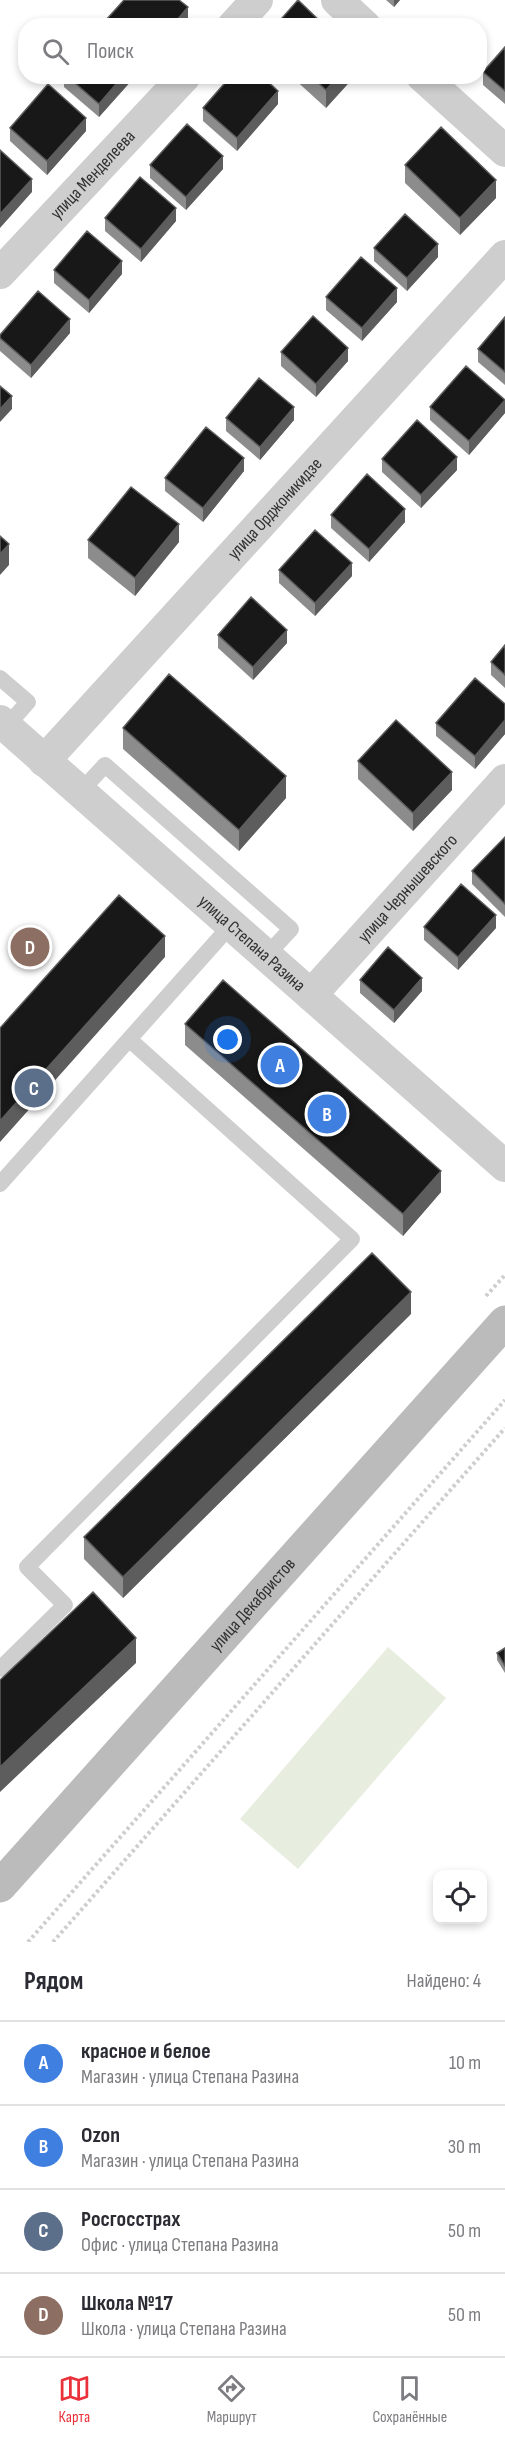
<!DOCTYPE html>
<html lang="ru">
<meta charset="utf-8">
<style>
:root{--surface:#fff;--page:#f7f7f7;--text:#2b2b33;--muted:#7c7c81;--line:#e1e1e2;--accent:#ea323b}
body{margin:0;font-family:"Sofia Sans Condensed",sans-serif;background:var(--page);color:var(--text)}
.controls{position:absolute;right:18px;bottom:18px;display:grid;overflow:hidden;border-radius:12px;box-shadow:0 3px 9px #0003}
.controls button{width:54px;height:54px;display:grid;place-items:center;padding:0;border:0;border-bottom:2px solid var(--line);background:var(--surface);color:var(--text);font:30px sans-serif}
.you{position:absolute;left:228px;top:1040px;width:21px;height:21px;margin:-15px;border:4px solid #fff;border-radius:50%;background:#1a73e8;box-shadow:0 0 0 9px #1a73e833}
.badge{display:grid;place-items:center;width:39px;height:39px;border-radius:50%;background:var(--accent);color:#fff;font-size:20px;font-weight:700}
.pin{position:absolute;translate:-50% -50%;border:3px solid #fff;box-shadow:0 2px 6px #0006}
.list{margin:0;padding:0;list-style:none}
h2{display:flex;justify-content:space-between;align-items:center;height:78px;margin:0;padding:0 24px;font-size:26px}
h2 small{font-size:20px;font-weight:400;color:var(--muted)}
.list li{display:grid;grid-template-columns:39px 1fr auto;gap:18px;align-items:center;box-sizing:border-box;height:84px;padding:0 24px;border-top:2px solid var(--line)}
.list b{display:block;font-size:22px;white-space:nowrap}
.list p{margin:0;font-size:20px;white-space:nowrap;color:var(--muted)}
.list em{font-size:20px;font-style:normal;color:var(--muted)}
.icon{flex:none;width:33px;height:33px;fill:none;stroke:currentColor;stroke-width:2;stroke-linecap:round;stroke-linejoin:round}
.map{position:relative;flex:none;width:505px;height:1942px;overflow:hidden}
.search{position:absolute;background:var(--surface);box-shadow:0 3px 9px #0003;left:18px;right:18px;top:18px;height:66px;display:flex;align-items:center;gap:15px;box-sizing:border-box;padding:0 21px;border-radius:24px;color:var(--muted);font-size:22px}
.sheet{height:414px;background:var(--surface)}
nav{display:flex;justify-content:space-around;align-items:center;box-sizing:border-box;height:84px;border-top:2px solid var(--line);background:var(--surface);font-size:16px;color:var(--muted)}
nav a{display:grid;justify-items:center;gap:3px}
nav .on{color:var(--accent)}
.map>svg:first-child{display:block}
</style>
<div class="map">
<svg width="505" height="1942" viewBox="0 0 505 1942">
<rect width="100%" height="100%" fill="#fff"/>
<path fill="#e7eee0" d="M388,1647l58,51 -148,171 -58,-50z"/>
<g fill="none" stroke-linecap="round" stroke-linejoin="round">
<path stroke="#cecece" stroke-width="4" stroke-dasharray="3 3" stroke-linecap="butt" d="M486,1296l19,-21
M28,1942l477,-542
M53,1942l452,-514"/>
<path stroke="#cecece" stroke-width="16" d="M0,678l28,24 -22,25
M80,792l25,-27 186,164 -25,27
M0,1184l231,-259
M0,1669l65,-64 -38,-38 325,-328 -222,-199"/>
<g stroke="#cecece" stroke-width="32">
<path d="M337,0l28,26"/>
<path d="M233,26l24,-26"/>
<path d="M422,76l83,75"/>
<path id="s1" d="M0,273l185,-197"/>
<path id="s2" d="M0,721l505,445"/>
<path id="s3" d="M44,761l461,-505"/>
<path id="s4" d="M311,995l194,-215"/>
</g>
<path stroke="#bbb" stroke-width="33" id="s5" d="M0,1886l505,-564"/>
</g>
<path fill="#8c8c8c" d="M386,0h14l-6,7z
M106,20h82l-5,6h-77z
M505,47v57l-22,-19v-13z
M64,76h68v4l-33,37 -35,-30z
M291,76h64l-29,32z
M278,104l-41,47 -34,-30v-13z
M10,128l76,3 -39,44 -37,-34z
M150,165l73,4 -37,41 -36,-32z
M405,165l91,33 -36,37 -55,-52z
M105,218l71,3 -35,41 -36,-31z
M374,248l64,9 -31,34 -33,-30z
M54,270l68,4 -33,39 -35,-30z
M326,297l71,5 -35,39 -36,-31z
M505,317v68l-27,-23v-13z
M70,333l-39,45 -31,-27v-16z
M281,352l67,9 -32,36 -35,-31z
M505,400v13l-36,42 -39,-35v-13z
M226,418l68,2 -34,40 -34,-29z
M382,459l75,11 -36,38 -39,-36z
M244,471l-41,51 -38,-31v-13z
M331,515l74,7 -36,40 -38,-34z
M88,540l91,2 -44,54 -47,-38z
M279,570l73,6 -37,40 -36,-33z
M218,635l69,8 -34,37 -35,-32z
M505,645v43l-14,-13v-13z
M505,704v30l-30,35 -39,-33v-13z
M123,728l163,70 -47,53 -116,-102z
M358,761l94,29 -39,41 -55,-52z
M505,837v80l-33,-33v-13z
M424,927l72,1 -38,42 -34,-30z
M360,980l62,11 -28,32 -34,-30z
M185,1024l256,168 -38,44 -218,-191z
M411,1314l-288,284 -39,-39v-22z
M505,1648v25l-8,-13v-7z"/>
<path fill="#5d5d5d" d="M394,0h6l-6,7z
M188,7v13l-5,6h-11z
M123,76h9v4l-33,37v-13z
M338,76h17l-29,32v-18z
M278,91v13l-41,47v-13z
M86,118v13l-39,44v-14z
M223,156v13l-37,41v-13z
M32,179v13l-32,36v-14z
M496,180v18l-36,37v-17z
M176,208v13l-35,41v-13z
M438,244v13l-31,34v-13z
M122,261v13l-33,39v-13z
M397,288v14l-35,39v-13z
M70,319v14l-39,45v-13z
M348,348v13l-32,36v-13z
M12,396v13l-12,13v-13z
M505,400v13l-36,42v-14z
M294,407v13l-34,40v-13z
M457,457v13l-36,38v-13z
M244,458v13l-41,51v-14z
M405,509v13l-36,40v-13z
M179,524v18l-44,54v-18z
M9,544v21l-9,10v-21z
M352,563v13l-37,40v-13z
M287,630v13l-34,37v-13z
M505,720v14l-30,35v-13z
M452,772v18l-39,41v-18z
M286,776v22l-47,53v-21z
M496,915v13l-38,42v-13z
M165,936v21l-165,185v-21z
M422,978v13l-28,32v-13z
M441,1171v21l-38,44v-22z
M411,1292v22l-288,284v-21z
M136,1638v25l-136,129v-25z"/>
<path fill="#181818" stroke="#5d5d5d" stroke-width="1.5" d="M124,0h55l9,7 -16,19h-59l-7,-6z
M298,0l27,26h-50z
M505,47v44l-22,-19z
M67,76h56l-24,28z
M231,76h31l16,15 -41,47 -34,-30z
M311,76h27l-12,14z
M48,84l38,34 -39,43 -37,-33z
M187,124l36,32 -37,41 -36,-32z
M441,127l55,53 -36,38 -55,-53z
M0,150l32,29 -32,35z
M140,177l36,31 -35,41 -36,-31z
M405,214l33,30 -31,34 -33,-30z
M87,231l35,30 -33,39 -35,-30z
M361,257l36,31 -35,40 -36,-31z
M38,291l32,28 -39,46 -31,-27v-3z
M313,316l35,32 -32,36 -35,-32z
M505,317v55l-27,-23z
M466,366l39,34 -36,41 -39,-34z
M259,378l35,29 -34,40 -34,-29z
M0,386l12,10 -12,13z
M417,420l40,37 -36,38 -39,-36z
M206,427l38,31 -41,50 -38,-30z
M367,474l38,35 -36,40 -38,-34z
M131,487l48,37 -44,54 -47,-38z
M315,530l37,33 -37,40 -36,-33z
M0,536l9,8 -9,10z
M251,597l36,33 -34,37 -35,-32z
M505,645v30l-14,-13z
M169,674l117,102 -47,54 -116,-102z
M475,678l30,26v16l-30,36 -39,-33z
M396,720l56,52 -39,41 -55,-52z
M505,837v67l-33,-33z
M461,884l35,31 -38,42 -34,-30z
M119,895l46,41 -165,185v-93z
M388,947l34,31 -28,32 -34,-30z
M223,980l218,191 -38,43 -218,-190z
M372,1253l39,39 -288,285 -39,-40z
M93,1592l43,46 -136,129v-87z
M505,1648v18l-8,-13z"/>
<g text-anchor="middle" stroke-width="6" stroke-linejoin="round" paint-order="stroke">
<g font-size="18" fill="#313131" stroke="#fff">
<text dy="6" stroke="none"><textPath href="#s1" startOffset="135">улица Менделеева</textPath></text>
<text dy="6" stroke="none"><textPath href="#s3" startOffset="342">улица Орджоникидзе</textPath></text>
<text dy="6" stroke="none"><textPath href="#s4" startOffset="144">улица Чернышевского</textPath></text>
<text dy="6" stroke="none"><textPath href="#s2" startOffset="336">улица Степана Разина</textPath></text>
<text dy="6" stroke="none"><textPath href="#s5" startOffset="378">улица Декабристов</textPath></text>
</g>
</g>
</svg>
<div class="controls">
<button><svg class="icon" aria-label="locate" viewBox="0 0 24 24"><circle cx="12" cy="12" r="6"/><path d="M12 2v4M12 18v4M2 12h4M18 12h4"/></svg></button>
</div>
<div class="you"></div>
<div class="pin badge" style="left:280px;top:1065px;background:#3f7fe0">A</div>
<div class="pin badge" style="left:327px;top:1114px;background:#3f7fe0">B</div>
<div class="pin badge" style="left:34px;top:1088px;background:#5c6f8a">C</div>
<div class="pin badge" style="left:30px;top:947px;background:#8d6e63">D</div>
<div class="search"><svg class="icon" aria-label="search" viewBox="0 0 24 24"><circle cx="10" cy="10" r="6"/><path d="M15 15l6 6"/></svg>Поиск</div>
</div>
<section class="sheet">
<h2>Рядом<small>Найдено: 4</small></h2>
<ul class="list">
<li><span class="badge" style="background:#3f7fe0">A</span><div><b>красное и белое</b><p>Магазин · улица Степана Разина</p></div><em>10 m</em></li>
<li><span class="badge" style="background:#3f7fe0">B</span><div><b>Ozon</b><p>Магазин · улица Степана Разина</p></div><em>30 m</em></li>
<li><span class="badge" style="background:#5c6f8a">C</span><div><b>Росгосстрах</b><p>Офис · улица Степана Разина</p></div><em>50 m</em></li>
<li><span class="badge" style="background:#8d6e63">D</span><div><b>Школа №17</b><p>Школа · улица Степана Разина</p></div><em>50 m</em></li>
</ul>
</section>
<nav>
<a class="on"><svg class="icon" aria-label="map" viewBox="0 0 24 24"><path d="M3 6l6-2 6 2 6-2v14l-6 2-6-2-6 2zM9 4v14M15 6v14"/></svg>Карта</a>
<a><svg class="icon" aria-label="directions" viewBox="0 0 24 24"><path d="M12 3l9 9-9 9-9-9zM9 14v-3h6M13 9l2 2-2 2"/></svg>Маршрут</a>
<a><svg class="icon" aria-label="saved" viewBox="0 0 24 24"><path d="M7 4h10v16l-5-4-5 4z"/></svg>Сохранённые</a>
</nav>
